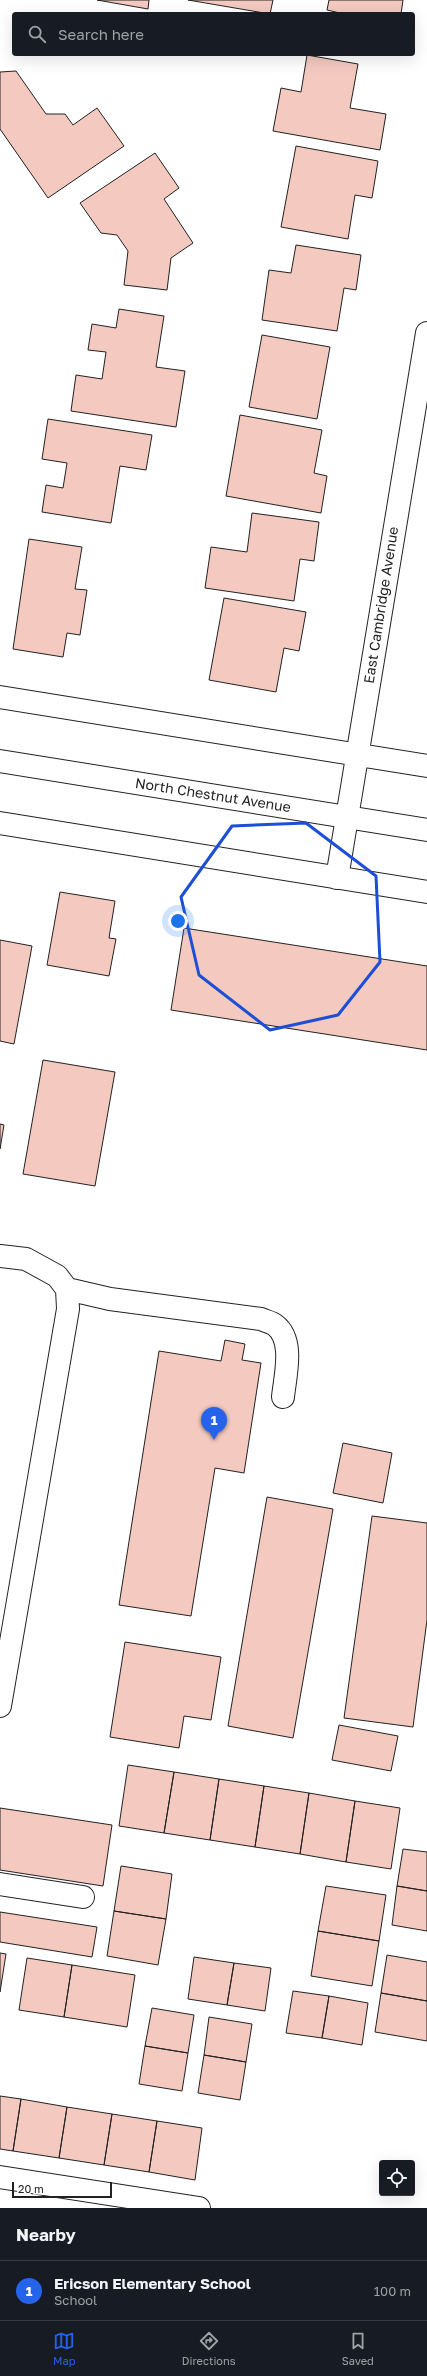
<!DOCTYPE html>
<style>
:root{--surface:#171b24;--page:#242831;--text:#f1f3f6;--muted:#9ea1a6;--line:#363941;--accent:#2563eb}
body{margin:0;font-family:"Golos Text",sans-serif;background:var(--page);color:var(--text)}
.controls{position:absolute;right:12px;bottom:12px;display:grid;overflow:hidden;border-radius:4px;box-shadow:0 4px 16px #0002}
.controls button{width:36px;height:36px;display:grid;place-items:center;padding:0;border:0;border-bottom:1px solid var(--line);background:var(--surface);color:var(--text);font:20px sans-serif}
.scale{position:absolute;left:12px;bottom:10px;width:100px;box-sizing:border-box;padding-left:4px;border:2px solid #222;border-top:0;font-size:11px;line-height:14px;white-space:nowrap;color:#222;-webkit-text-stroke:3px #fff;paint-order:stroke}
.you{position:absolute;left:178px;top:921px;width:14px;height:14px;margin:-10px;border:3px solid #fff;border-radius:50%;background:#1a73e8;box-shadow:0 0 0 6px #1a73e833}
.badge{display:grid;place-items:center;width:26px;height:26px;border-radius:50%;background:var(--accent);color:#fff;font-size:13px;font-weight:700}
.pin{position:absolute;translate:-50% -33px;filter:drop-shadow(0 1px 2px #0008)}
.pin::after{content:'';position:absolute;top:21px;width:14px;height:12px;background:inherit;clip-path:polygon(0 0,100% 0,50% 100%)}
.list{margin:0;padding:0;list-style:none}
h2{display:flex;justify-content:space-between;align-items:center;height:52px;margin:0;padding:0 16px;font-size:17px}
h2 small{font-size:13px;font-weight:400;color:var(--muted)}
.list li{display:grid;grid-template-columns:26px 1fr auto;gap:12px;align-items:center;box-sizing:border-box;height:60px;padding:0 16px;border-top:1px solid var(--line)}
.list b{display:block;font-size:15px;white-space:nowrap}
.list p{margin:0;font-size:13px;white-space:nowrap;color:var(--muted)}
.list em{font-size:13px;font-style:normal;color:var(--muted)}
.icon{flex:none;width:22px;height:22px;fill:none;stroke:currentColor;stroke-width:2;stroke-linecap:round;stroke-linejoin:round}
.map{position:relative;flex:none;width:427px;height:2208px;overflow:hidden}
.search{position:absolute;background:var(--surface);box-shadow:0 4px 16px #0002;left:12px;right:12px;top:12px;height:44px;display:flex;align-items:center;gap:10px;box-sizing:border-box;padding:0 14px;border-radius:4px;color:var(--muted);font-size:15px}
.sheet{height:112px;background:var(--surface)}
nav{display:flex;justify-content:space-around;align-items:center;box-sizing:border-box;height:56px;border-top:1px solid var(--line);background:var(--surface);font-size:11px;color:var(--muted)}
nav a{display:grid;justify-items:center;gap:2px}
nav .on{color:var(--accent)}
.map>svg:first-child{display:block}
</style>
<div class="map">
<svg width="427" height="2208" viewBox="0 0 427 2208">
<rect width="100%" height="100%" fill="#fff"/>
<path fill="#f3c9c0" stroke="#222" d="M97,0h52l-1,9z
M188,0h85l-3,14z
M329,0h74l-2,14h-57l-17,-4z
M307,55l51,9 -8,44 36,6 -6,36 -107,-19 8,-43 20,4z
M16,71l30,43h19l8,11 24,-17 27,38 -76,52 -48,-69v-57z
M296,146l82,15 -6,37 -17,-3 -7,44 -67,-12z
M155,153l24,35 -15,11 29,44 -22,15 -4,32 -43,-5 4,-34 -11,-16 -16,-2 -21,-30z
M296,245l65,10 -5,35 -12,-2 -7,43 -75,-11 7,-50 22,3z
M119,309l45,7 -8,51 29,4 -9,56 -105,-16 5,-36 26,4 4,-27 -18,-2 4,-26 24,4z
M262,335l68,12 -13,72 -68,-12z
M240,415l82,15 -8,43 13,3 -6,37 -95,-17z
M48,419l104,16 -6,35 -26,-4 -9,57 -69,-11 4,-27 17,3 4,-25 -25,-4z
M252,513l67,9 -5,39 -14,-2 -6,42 -89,-13 6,-41 36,5z
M29,539l53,8 -7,42 12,1 -7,45 -13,-2 -4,24 -50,-8z
M224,598l82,14 -7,39 -15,-3 -8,44 -67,-12z
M60,892l55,9 -6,37 7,1 -7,37 -62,-11z
M184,928l243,38v84l-256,-40z
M0,940l32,6 -18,98 -14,-3z
M43,1060l72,12 -20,114 -72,-12z
M0,1124l4,1 -4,24z
M225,1340l20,4 -3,16 19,3 -17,110 -29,-5 -24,148 -72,-11 40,-254 62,10z
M343,1443l49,10 -9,50 -50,-10z
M267,1497l66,12 -40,229 -65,-12z
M372,1516l55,7v97l-14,107 -69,-9z
M125,1642l96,15 -10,63 -27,-4 -5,32 -69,-11z
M339,1725l59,11 -7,35 -59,-11z
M128,1765l46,7 -10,61 -45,-7z
M174,1772l45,7 -9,61 -46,-7z
M219,1779l45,7 -9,61 -45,-7z
M264,1786l45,7 -9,61 -45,-7z
M309,1793l46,8 -9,61 -46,-8z
M355,1801l45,7 -9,61 -45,-7z
M0,1808l112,17 -9,61 -103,-16z
M403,1849l24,3v39l-30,-5z
M121,1866l51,8 -6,45 -52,-8z
M326,1886l60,9 -7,46 -61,-10z
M397,1886l30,5v40l-35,-6z
M114,1911l52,8 -8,46 -51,-9z
M0,1912l97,15 -5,30 -92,-15z
M318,1931l61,10 -7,45 -61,-10z
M0,1953l6,1 -6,38z
M387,1955l40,7v39l-46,-8z
M194,1957l40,6 -7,42 -39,-6z
M27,1958l45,7 -8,52 -45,-7z
M234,1963l37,5 -6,43 -38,-6z
M72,1965l63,10 -8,52 -63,-10z
M293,1991l36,5 -7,42 -36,-5z
M381,1993l46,8v40l-52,-9z
M329,1996l39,7 -6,42 -40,-7z
M152,2008l42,7 -6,38 -43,-7z
M209,2017l43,7 -6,38 -42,-7z
M145,2046l43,7 -6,38 -43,-7z
M204,2055l42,7 -6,38 -42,-7z
M0,2096l21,3 -8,52 -13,-2z
M21,2099l46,8 -8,51 -46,-7z
M67,2107l45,7 -8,51 -45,-7z
M112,2114l45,7 -8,51 -45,-7z
M157,2121l45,7 -7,52 -46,-8z"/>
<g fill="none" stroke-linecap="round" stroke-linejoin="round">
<g stroke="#222" stroke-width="24">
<path id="minor" d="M0,697l427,69
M337,878l90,-545
M0,1256l26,3 31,17 10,13 43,10 151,20c4,2 10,3 14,6 20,15 10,51 8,72
M0,1706l68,-397 -1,-20
M0,1884l83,13
M0,2177l199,31"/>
</g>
<g stroke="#222" stroke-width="24">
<path id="major" d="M0,761l427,69
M0,823l427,69"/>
</g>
<use href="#minor" stroke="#fff" stroke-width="22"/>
<use href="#major" stroke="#fff" stroke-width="22"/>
</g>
<path fill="none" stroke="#1d4ed8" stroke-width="3" stroke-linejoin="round" d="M306,823l70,53 4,86 -42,53 -68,15 -71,-55 -18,-78 51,-71z"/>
<g text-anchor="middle" stroke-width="3" stroke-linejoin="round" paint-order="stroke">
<g font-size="14" fill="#222" stroke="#fff">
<text transform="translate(381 605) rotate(-81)" y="5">East Cambridge Avenue</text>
<text transform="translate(213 795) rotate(9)" y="5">North Chestnut Avenue</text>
</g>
</g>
</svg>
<div class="controls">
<button><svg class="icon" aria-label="locate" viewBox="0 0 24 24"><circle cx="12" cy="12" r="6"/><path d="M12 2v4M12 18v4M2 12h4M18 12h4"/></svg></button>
</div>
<div class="scale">20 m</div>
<div class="you"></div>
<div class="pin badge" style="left:214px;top:1440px">1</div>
<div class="search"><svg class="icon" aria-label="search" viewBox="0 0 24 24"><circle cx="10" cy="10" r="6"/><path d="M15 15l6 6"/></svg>Search here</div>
</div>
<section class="sheet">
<h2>Nearby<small></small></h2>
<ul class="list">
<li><span class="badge">1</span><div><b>Ericson Elementary School</b><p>School</p></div><em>100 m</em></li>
</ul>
</section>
<nav>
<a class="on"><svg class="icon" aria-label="map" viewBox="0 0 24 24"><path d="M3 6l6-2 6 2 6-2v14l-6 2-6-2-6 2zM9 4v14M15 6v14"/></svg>Map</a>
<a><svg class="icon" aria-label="directions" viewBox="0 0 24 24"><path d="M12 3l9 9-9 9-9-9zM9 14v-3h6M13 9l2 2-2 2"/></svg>Directions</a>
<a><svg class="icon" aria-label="saved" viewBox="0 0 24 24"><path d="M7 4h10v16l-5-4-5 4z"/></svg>Saved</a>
</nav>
